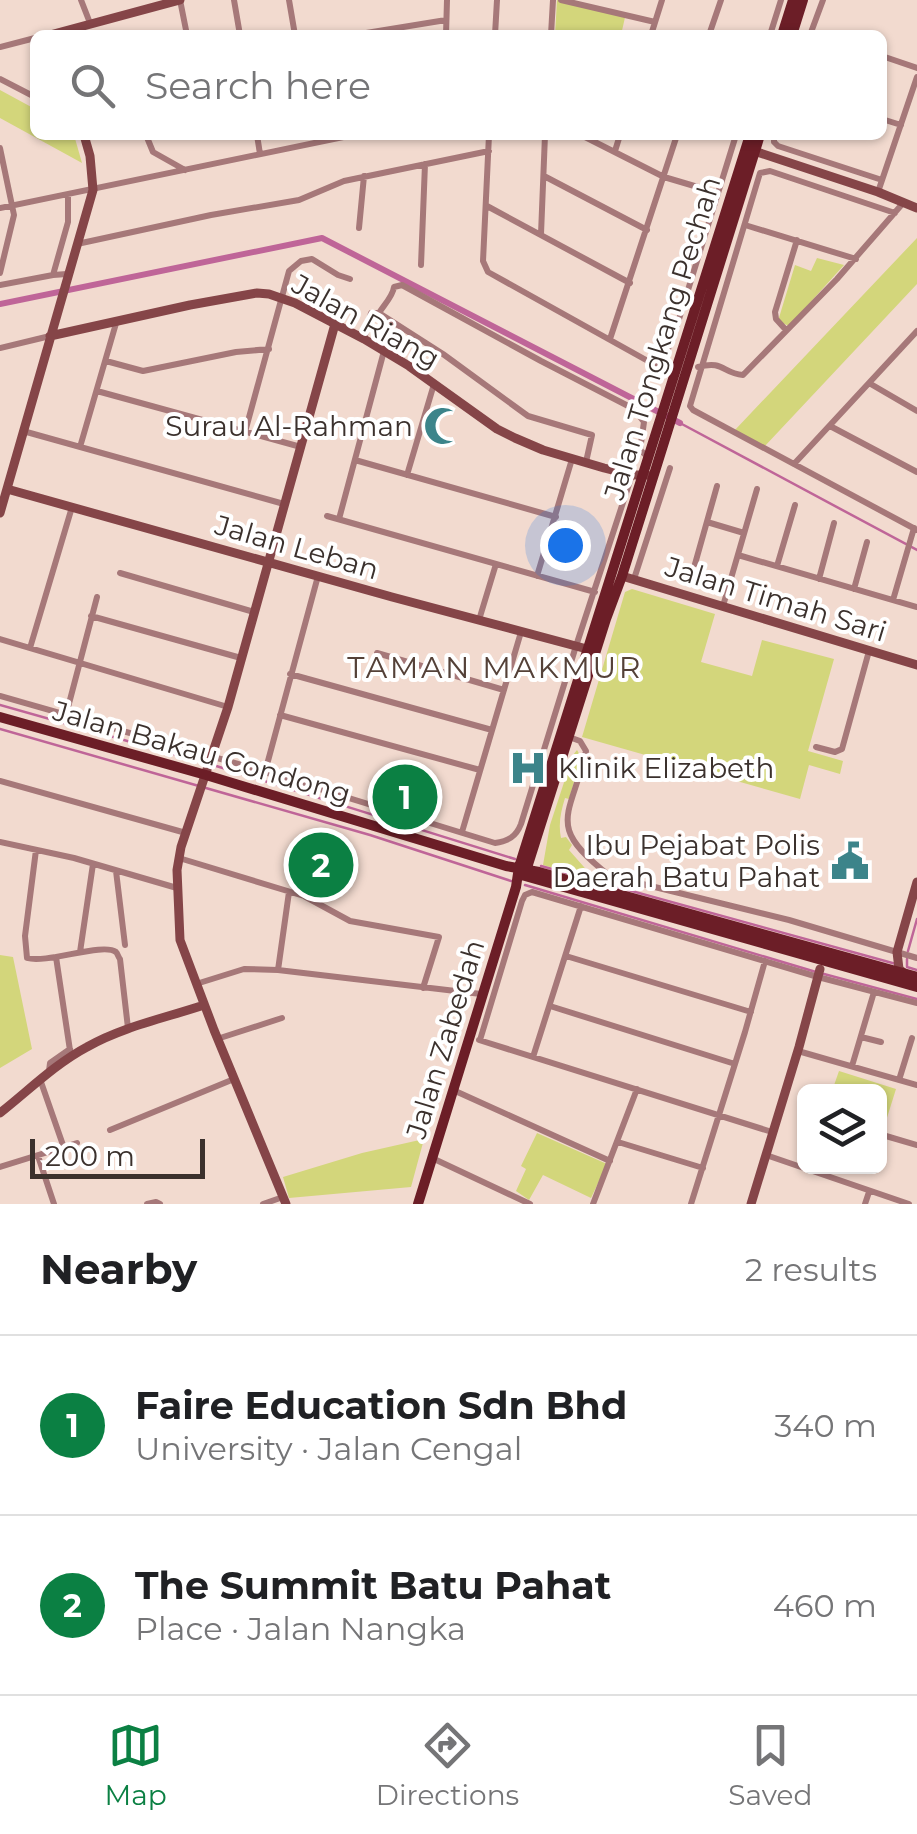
<!DOCTYPE html>
<meta charset="utf-8">
<style>
:root{--surface:#fff;--page:#f6f6f6;--text:#202124;--muted:#757577;--line:#e0e0e0;--accent:#0b8043}
body{margin:0;font-family:Montserrat,sans-serif;background:var(--page);color:var(--text)}
.controls{position:absolute;right:30px;bottom:30px;display:grid;overflow:hidden;border-radius:15px;box-shadow:0 2px 8px #0004}
.controls button{width:90px;height:90px;display:grid;place-items:center;padding:0;border:0;border-bottom:2px solid var(--line);background:var(--surface);color:var(--text);font:50px sans-serif}
.scale{position:absolute;left:30px;bottom:25px;width:175px;box-sizing:border-box;padding-left:10px;border:5px solid #3b312d;border-top:0;font-size:28px;line-height:35px;white-space:nowrap;color:#3b312d;-webkit-text-stroke:8px #fff;paint-order:stroke}
.you{position:absolute;left:565px;top:545px;width:35px;height:35px;margin:-25px;border:8px solid #fff;border-radius:50%;background:#1a73e8;box-shadow:0 0 0 15px #1a73e833}
.badge{display:grid;place-items:center;width:65px;height:65px;border-radius:50%;background:var(--accent);color:#fff;font-size:32px;font-weight:700}
.pin{position:absolute;translate:-50% -50%;border:5px solid #fff;box-shadow:0 2px 10px #0006}
.list{margin:0;padding:0;list-style:none}
h2{display:flex;justify-content:space-between;align-items:center;height:130px;margin:0;padding:0 40px;font-size:42px}
h2 small{font-size:32px;font-weight:400;color:var(--muted)}
.list li{display:grid;grid-template-columns:65px 1fr auto;gap:30px;align-items:center;box-sizing:border-box;height:180px;padding:0 40px;border-top:2px solid var(--line)}
.list b{display:block;font-size:38px;white-space:nowrap}
.list p{margin:0;font-size:32px;white-space:nowrap;color:var(--muted)}
.list em{font-size:32px;font-style:normal;color:var(--muted)}
.icon{flex:none;width:55px;height:55px;fill:none;stroke:currentColor;stroke-width:2;stroke-linecap:round;stroke-linejoin:round}
.map{position:relative;flex:none;width:917px;height:1204px;overflow:hidden}
.search{position:absolute;background:var(--surface);box-shadow:0 2px 8px #0004;left:30px;right:30px;top:30px;height:110px;display:flex;align-items:center;gap:25px;box-sizing:border-box;padding:0 35px;border-radius:15px;color:var(--muted);font-size:38px}
.sheet{height:490px;background:var(--surface)}
nav{display:flex;justify-content:space-around;align-items:center;box-sizing:border-box;height:140px;border-top:2px solid var(--line);background:var(--surface);font-size:28px;color:var(--muted)}
nav a{display:grid;justify-items:center;gap:5px}
nav .on{color:var(--accent)}
.map>svg:first-child{display:block}
</style>
<div class="map">
<svg width="917" height="1204" viewBox="0 0 917 1204">
<rect width="100%" height="100%" fill="#f2dacf"/>
<path fill="#d3d67b" d="M557,0l69,13 -5,22h-66z
M0,90l35,19v26h39l8,28 -82,-45z
M917,238v46l-153,163 -30,-16z
M817,258l27,7 -55,61 -11,-5 17,-56 16,6z
M632,589l83,25 -14,48 51,14 10,-36 72,19 -26,92 35,10 -3,13 -31,-9 -9,34 -218,-62 43,-145z
M577,750l4,7 -12,42 -4,-1c-4,13 -7,26 -4,40l5,-1 6,8 -3,5 22,25 4,-3 14,12 -66,-19 7,-40 23,-70z
M0,955l13,2 19,92 -32,19z
M839,1071l57,18 -16,51v-48l-48,-1z
M537,1133l70,31 -16,34 -48,-23 -14,25 -13,-9 10,-22 -5,-3z
M424,1139l-13,48 -122,11 -6,-21 79,-24z"/>
<g fill="none" stroke-linecap="round" stroke-linejoin="round">
<path stroke="#bf6598" stroke-width="2.5" d="M680,423l237,127
M0,705l205,58
M0,729l370,106 141,46
M213,765l302,94
M541,866l355,98
M525,885l291,87
M908,951l9,-32
M907,959v8l10,3
M824,974l93,25"/>
<path stroke="#bf6598" stroke-width="6" d="M0,304l322,-66 358,185"/>
<path stroke="#a67879" stroke-width="6" d="M81,0l9,23
M180,0l7,35
M234,0l6,35
M289,0l6,35
M561,0l94,22
M354,35l92,-15
M446,35l1,-35
M495,35l2,-35
M551,35l2,-35
M651,35l11,-35
M709,35l12,-35
M770,35l11,-35
M810,35l13,-35
M0,47l35,-9
M882,56l35,12
M0,79l35,18
M882,119l19,6
M146,135l7,17 32,18
M257,135l3,19
M489,135l-6,126 5,11 185,103
M581,135l83,42 54,16
M774,135v7l4,4 104,34
M0,148l14,67 -14,58
M615,151l5,-16
M544,176l103,54
M878,192l39,-115
M487,206l143,77
M0,208l353,-73
M895,213l-125,-42 -10,2 -70,233 3,4 224,120
M745,225l111,34
M359,228l5,-52
M541,234l4,-99
M77,244l134,-29 88,-15 45,-19 145,-30
M421,265l4,-101
M53,275l15,-53v-27
M0,285l53,-10 14,-1
M379,313c5,-8 14,-17 15,-26l8,-2 139,76 93,48 10,13 -4,28 8,7
M786,330l-10,-11 -1,-7 22,-72
M364,339l7,-26h8l64,41 85,62 64,19 -6,27
M610,339l67,-204
M0,348l50,-12
M106,361l37,10 93,-19 33,-3
M698,367c26,-7 24,6 45,8l94,-96 67,-77
M661,368l18,-49 57,-184
M869,383l48,28
M97,391l204,56
M830,426l87,46
M23,431l261,73
M245,432l44,-161 12,-10 11,-2 26,16 12,4
M80,447l37,-127
M355,460l201,57
M794,464l123,-133
M407,475l27,-91
M327,516l268,76
M339,519l45,-168
M707,522l37,11
M738,555l179,52
M695,564l22,-78
M777,566l18,-61
M120,573l134,39
M537,576l35,-117
M634,579l36,-111
M819,579l15,-56
M854,589l13,-47
M893,600l21,-72
M723,606l34,-117
M91,616l150,42
M479,620l17,-56
M0,639l228,68
M30,648l42,-141
M377,653l127,37
M290,674l202,56
M0,696l238,68 257,79c13,-2 21,-6 26,-19l55,-178 56,-171
M66,715l31,-118
M280,715l200,55
M569,737l11,4 6,10c-15,66 -42,74 24,125l179,44 128,38
M816,747l19,5 7,-3 27,-98
M265,772l53,-196
M0,781l186,52
M462,832l59,-200
M0,842l74,16 103,30
M36,850l-11,86 2,22c20,6 76,-16 89,-6 2,2 2,5 4,7l8,69
M179,858l125,38 46,25 89,16 -16,51
M116,871l9,74
M80,952l13,-88
M566,956l185,56
M56,957l15,100
M278,970l11,-78
M196,984l48,-15 34,1 203,24
M550,1006l185,58
M861,1037l20,5
M217,1039l65,-21
M479,1040l293,92
M480,1040l42,-139 3,-6 7,-3 286,85 99,26
M798,1051l119,34
M533,1057l48,-151
M852,1066l22,-74
M49,1071l1,-8 20,-14
M899,1080l13,-42
M41,1082l23,66
M453,1090l157,71
M110,1130l124,-51
M886,1136l31,9
M618,1142l85,26
M766,1155l143,49
M38,1156l16,48
M432,1158l98,46
M0,1167l77,-24
M147,1204l9,-2 4,2
M263,1204l20,-7
M593,1204l44,-115
M691,1204l54,-172 20,-71
M865,1204l4,-12"/>
<path stroke="#854548" stroke-width="9" d="M50,35l130,-35
M748,149l130,43 39,16
M50,336l140,-31 67,-12 12,1 26,9 69,36 45,27 88,63 18,9 28,12 61,18 28,7h15
M7,489l385,108 195,52
M0,513l93,-323 -3,-34 -6,-21
M622,576l295,89
M904,973l-5,-4 -2,-17 20,-70
M0,1113c28,-22 55,-49 87,-66 35,-20 78,-29 117,-42
M286,1204l-72,-174 -34,-90 -3,-70 4,-23 47,-140 107,-383
M751,1204l48,-157 21,-78"/>
<path stroke="#6c1e27" stroke-width="10" d="M782,35l11,-35
M792,35l11,-35
M0,717l206,58 300,91 33,6 378,105
M518,874l399,113
M525,874l81,-255 16,-43 34,-108 104,-333
M418,1204l98,-317 3,-20 231,-732"/>
</g>
<defs>
<g id="mosque-bare" transform="scale(3)"><path d="M3.5-4.9A6 6 0 1 0 3.5 4.9A5 5 0 1 1 3.5-4.9Z" fill="#3c848a" stroke="#fff" stroke-width="2.5" paint-order="stroke"/></g>
<g id="hospital-bare" transform="scale(3)"><path d="M-5-5h3v3.5h4V-5h3V5h-3V1.5h-4V5h-3Z" fill="#3c848a" stroke="#fff" stroke-width="2.5" paint-order="stroke"/></g>
<g id="civic-bare" transform="scale(3)"><path d="M-.6-6.5H3V-4.5H.6V-3L4-1V1h2V6H-6V1h2V-1L-.6-3ZM-1.2 2.5V6h2.4V2.5Z" fill="#3c848a" stroke="#fff" stroke-width="2.5" paint-order="stroke"/></g>
</defs>
<g fill-rule="evenodd">
<use href="#mosque-bare" x="443" y="426"/>
<use href="#hospital-bare" x="528" y="768"/>
<use href="#civic-bare" x="850" y="861"/>
</g>
<g text-anchor="middle" stroke-width="8" stroke-linejoin="round" paint-order="stroke">
<g font-size="28" fill="#3b312d" stroke="#fff">
<text transform="translate(366 321) rotate(29)" y="10">Jalan Riang</text>
<text transform="translate(662 338) rotate(-73)" y="10">Jalan Tongkang Pechah</text>
<text transform="translate(297 547) rotate(16)" y="10">Jalan Leban</text>
<text transform="translate(776 599) rotate(17)" y="10">Jalan Timah Sari</text>
<text transform="translate(202 752) rotate(16)" y="10">Jalan Bakau Condong</text>
<text transform="translate(445 1039) rotate(-73)" y="10">Jalan Zabedah</text>
</g>
<g font-size="28" fill="#3b312d" stroke="#fff" text-anchor="end">
<text x="413" y="436">Surau Al-Rahman</text>
<text x="558" y="778" text-anchor="start">Klinik Elizabeth</text>
<text x="820" y="855">Ibu Pejabat Polis<tspan x="820" dy="32">Daerah Batu Pahat</tspan></text>
</g>
<g font-size="30" letter-spacing="2.5" fill="#544138" stroke="#fff">
<text x="495" y="678">TAMAN MAKMUR</text>
</g>
</g>
</svg>
<div class="controls">
<button><svg class="icon" aria-label="layers" viewBox="0 0 24 24"><path d="M12 4l9 5-9 5-9-5zM3 14l9 5 9-5"/></svg></button>
</div>
<div class="scale">200 m</div>
<div class="you"></div>
<div class="pin badge" style="left:405px;top:797px">1</div>
<div class="pin badge" style="left:321px;top:865px">2</div>
<div class="search"><svg class="icon" aria-label="search" viewBox="0 0 24 24"><circle cx="10" cy="10" r="6"/><path d="M15 15l6 6"/></svg>Search here</div>
</div>
<section class="sheet">
<h2>Nearby<small>2 results</small></h2>
<ul class="list">
<li><span class="badge">1</span><div><b>Faire Education Sdn Bhd</b><p>University · Jalan Cengal</p></div><em>340 m</em></li>
<li><span class="badge">2</span><div><b>The Summit Batu Pahat</b><p>Place · Jalan Nangka</p></div><em>460 m</em></li>
</ul>
</section>
<nav>
<a class="on"><svg class="icon" aria-label="map" viewBox="0 0 24 24"><path d="M3 6l6-2 6 2 6-2v14l-6 2-6-2-6 2zM9 4v14M15 6v14"/></svg>Map</a>
<a><svg class="icon" aria-label="directions" viewBox="0 0 24 24"><path d="M12 3l9 9-9 9-9-9zM9 14v-3h6M13 9l2 2-2 2"/></svg>Directions</a>
<a><svg class="icon" aria-label="saved" viewBox="0 0 24 24"><path d="M7 4h10v16l-5-4-5 4z"/></svg>Saved</a>
</nav>
